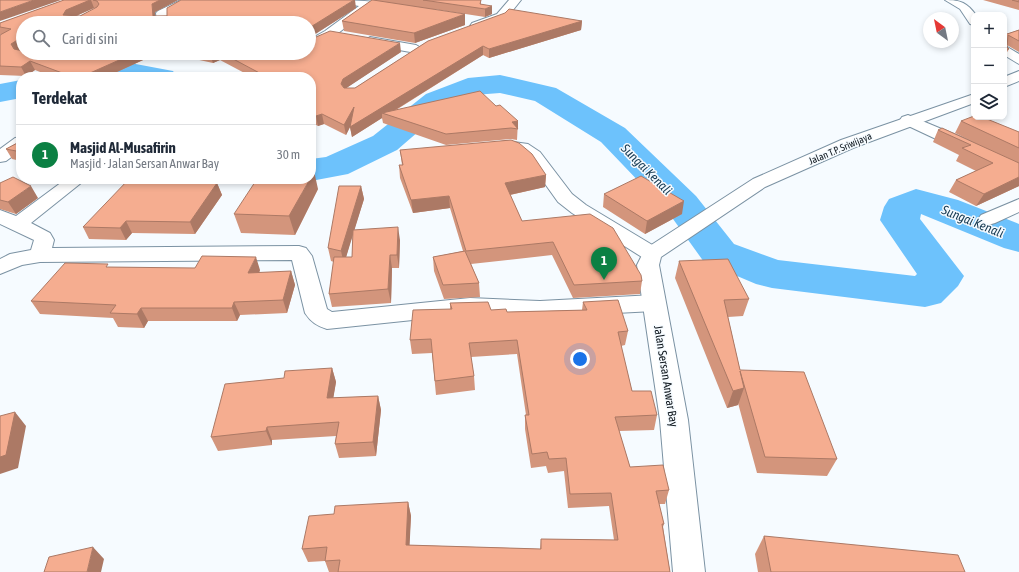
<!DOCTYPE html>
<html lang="id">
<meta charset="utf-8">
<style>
:root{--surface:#fff;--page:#f6f6f7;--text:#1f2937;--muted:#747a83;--line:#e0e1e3;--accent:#0b8043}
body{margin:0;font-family:"Asap Condensed",sans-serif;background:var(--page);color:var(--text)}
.controls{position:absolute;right:12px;top:12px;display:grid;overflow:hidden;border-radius:8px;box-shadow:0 2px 6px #0003}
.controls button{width:36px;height:36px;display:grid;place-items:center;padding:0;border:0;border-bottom:1px solid var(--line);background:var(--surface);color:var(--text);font:20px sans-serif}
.compass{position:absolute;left:923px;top:12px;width:36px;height:36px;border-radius:50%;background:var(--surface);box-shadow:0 2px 6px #0003;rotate:327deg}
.you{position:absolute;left:580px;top:359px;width:14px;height:14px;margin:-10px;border:3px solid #fff;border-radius:50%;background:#1a73e8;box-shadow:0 0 0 6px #1a73e833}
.badge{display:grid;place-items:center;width:26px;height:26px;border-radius:50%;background:var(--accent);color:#fff;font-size:13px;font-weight:700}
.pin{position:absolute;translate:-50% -33px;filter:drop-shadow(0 1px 2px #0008)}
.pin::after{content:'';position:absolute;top:21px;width:14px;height:12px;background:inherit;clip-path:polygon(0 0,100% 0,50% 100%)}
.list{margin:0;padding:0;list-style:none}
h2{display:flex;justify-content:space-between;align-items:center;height:52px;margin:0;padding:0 16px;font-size:17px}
h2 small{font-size:13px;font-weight:400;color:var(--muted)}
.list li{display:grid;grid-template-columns:26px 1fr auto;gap:12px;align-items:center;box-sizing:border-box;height:60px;padding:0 16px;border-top:1px solid var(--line)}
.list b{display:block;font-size:15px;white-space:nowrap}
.list p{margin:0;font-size:13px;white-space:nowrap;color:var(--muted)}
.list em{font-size:13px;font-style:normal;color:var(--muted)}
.icon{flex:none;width:22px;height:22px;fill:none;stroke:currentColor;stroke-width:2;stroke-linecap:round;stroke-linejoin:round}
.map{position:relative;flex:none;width:1019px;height:572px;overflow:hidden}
.search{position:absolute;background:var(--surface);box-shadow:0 2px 6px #0003;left:16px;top:16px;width:300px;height:44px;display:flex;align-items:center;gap:10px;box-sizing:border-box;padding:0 14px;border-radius:22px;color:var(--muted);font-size:15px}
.panel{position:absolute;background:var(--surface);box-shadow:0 2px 6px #0003;left:16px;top:72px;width:300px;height:112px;border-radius:16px}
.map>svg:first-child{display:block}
</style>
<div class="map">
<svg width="1019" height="572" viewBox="0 0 1019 572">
<rect width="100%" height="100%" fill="#f6fbff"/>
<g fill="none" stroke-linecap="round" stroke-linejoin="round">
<path fill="#6dc2fc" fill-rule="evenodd" d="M109,59l64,12 4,6 -68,-2 -65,2c10,-15 47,-16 65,-18z
M500,75l56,13 69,40 71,68 38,48 44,16 137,16 2,-2 -37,-54 4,-13 5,-8 27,-10 42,11 61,24v28l-15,-4 -83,-34 -1,5 44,57 -6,10 -17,17 -16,4 -153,-19 -16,-4 -52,-22 -36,-50 -67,-70 -66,-41 -35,-8 -26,2 -26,11 -51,44 -49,24 -37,7 -7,-2h7v-20l15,-2 47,-21 53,-42 42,-16z
M21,80v18l-21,4v-18z"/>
<g stroke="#7b92a3" stroke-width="2">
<path id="minor" d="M181,0h15l-28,15 1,8h-12l-1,-10 2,-2z
M334,0c12,0 62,1 68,9l-6,3 -25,-4 -38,29 -24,12v-9l16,-9 34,-25 -23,-4z
M509,0h12l-16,20 -25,9h-8l-2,-3 2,-3 25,-9z
M945,0c16,0 22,3 31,15h-2v10l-4,-1 -10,-15z
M370,37l46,8 7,4 -7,4 -51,-9 -1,-3z
M1004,45l15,9v10l-15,-9z
M908,115l60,25 51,26v12l-117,-55 -2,-3 2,-3z
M21,137v13l-15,11 -6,1v-13l15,-11z
M507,141l21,3 12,8 32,42 14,11 73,44 3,5 -3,5 -7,2 -7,-2 -73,-46 -14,-11 -30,-42 -11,-8 -16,-2 -2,-4 2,-4z
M66,179h20l-55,44 19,10 4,7 -2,8 247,-2 7,2 6,8 15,53 5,3 138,-14 70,3 114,-6 8,2 3,6 -3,6 -8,2 -114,6 -70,-3 -143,15c-10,-3 -16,-7 -22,-16l-13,-53 -252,2 -18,3 -22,9v-15l10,-5 21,-4 3,-10 -34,-16v-14l16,6z
M1019,199v13l-24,11 -7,2 -7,-2 -3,-4 3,-4z"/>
</g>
<g stroke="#7b92a3" stroke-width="2">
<path id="secondary" d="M1019,71v10l-15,6v-10z
M974,94v9l-121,45 -88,39 -104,70 -2,8 29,155 17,152h-32l-13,-152 -23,-155 8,-16 108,-70 88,-39z"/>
</g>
<use href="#minor" fill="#fff" fill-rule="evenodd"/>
<use href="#secondary" fill="#fff" fill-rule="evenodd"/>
</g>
<path fill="#d3957c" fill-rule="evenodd" d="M64,0h114l-23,12v4l201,-8 -47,30v-15h-286v26v-1l-3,2 3,3 45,1 6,-1h235l92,-1 -55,36h9l73,-47 154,-20 -1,9 -92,28 -6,-3 -87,55 100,-4 22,15 -1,19 -6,-1 -65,6 -63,-22 -1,-5 -30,19 -2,-10 -4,8 -22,-11 -6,2 -7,-4v-45h-59l-32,-17 -7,3 -32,-7 -6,3 -21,-4 -48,22h-53l-18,-7 -9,6 -26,-1v-40h2l-2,-1v-11zM94,8h1l-15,8h-4z
M372,0h109v4l11,10 -7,3 -52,-8 32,16 -50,18 -71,-12 -2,-10z
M983,0h36v10z
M1019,30v22l-12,-7v2l2,2 -5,8v-22z
M974,51v9l-1,-6z
M961,121l58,11v54l-43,20 -27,-14 7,-12 20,-9 -20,-10 3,-6 -26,-13 5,-12 51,20 -34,-17z
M21,141v20l-9,-2 -6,-10z
M400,150l146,25 -1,12 -35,8 12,26 120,60 -2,13 -67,4 -21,-43 -81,9 8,19 1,14 -36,2 -10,-28 -1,-14 30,-6 -13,-43 -37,5 -13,-35 -1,-13h3z
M159,182l58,1 5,12 -27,39 -63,-1 -6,7 -37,-1 -6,-12z
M0,183l38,15 -22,16 -16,-5z
M361,186l3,13 -10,31 46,10 -1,28h-7l-1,35 -59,4 -3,-13 5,-32 -3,-1 -3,-13zM353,234l-1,23h-6l4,-14z
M318,189l-23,46 -54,-2 -7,-19z
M604,194l78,20 -37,20 -42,-27z
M679,261l70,38 -6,17 -15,1 12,53 97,89 -10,17 -70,-3 -19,-70v2l-11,3 -52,-130z
M109,267l151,3 -1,3 32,-2 4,14 -8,28 -47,2 -3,6h-89l-4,7 -26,-1 -5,-9 -73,-4 -9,-13z
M583,302l45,29 -3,14 -4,1 11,45 25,24 -3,15 -35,1 11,36 39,23 -4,14h-6l5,20 -1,3 7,45h-341l-4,-11 -17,1 -6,-13 32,-35 74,-12 3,14 -2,29 131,4 1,-10 73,1 -5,-34 -41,2 -4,-37 -16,2 -2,-7 -15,2 -6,-39v-14h1l-9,-61 -46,3 3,19 1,14 -39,5 -4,-42 -20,1 -2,-14 40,-31v-6l41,7 16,2 75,-2z
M332,368l4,14 -3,16 45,-2 3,14 -5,46 -37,2 -4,-14 1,-8 -64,4v5l-54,6 -7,-14 73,-59z
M764,536l201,36h-207l-3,-18z"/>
<path fill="#ac7965" d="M34,0h27l-61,21v-9z
M90,0h1l3,8 -25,11 -6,-4 3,-5z
M160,0h18l-23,12 1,11 -3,-7 -1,-12z
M354,0h1l1,8 -47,30v-10z
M492,6v8l-7,3v-8z
M465,14v11l-50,18 -1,-10z
M582,21l-1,9 -92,28v-9z
M19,39l4,9 -7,5 -5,-9z
M400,43l1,9 -56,37 -4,-5 2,-5z
M483,46v9l-96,60 -5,-2v5l-30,19 -2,-10 -4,8 -2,-10 10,-18z
M135,53h18l1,2 -48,22h-25z
M173,53h7l1,3 -6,3z
M213,53h5l2,7 -7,3 -3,-9z
M30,61l5,9 -9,6 -5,-9z
M322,114l2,10 -6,2 -2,-10z
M518,121v11v-3l-6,-7z
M314,171l4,18 -23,46 -6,-19 21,-37h1v-3z
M546,175l-1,12 -40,9v-13z
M1019,177v9l-43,20 8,-12z
M154,179h4l4,9 -10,-6z
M217,183l5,12 -27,39 -5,-12z
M31,186l7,12 -22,16 -8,-12z
M361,186l3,13 -20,65 -3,-13z
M449,196l1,12 -37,5 -2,-13z
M684,201l-2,13 -37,20 2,-13z
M126,221l6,12 -6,7 -6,-12z
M398,227l2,13 -1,28 -2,-13z
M390,255l2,13 -1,35 -3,-14z
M256,257l4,13 -7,17 -5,-14z
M291,271l4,14 -8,28 -4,-13z
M234,302l6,13 -3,6 -5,-13z
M141,308l7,13 -4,7 -7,-14z
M332,368l4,14 -5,30 -4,-14z
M744,388l-6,17 -11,3 6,-17z
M378,396l3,14 -5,46 -3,-14z
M15,412l11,14 -8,42 -18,6v-17z
M267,427l5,13v5l-6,-14z
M408,502l3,14 -2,42 -3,-13z
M93,547l11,12 -3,13h-14z"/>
<path fill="#f5ad90" stroke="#ac7965" d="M0,0h34l-34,12z
M64,0h26l-24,10 -3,5 17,1 17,-9 2,-3 -2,-3 -4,-1h67l-8,4 1,12h14v-8l14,-8h173l-45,28v-5h-286v20h-3l-1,-4 -8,5 3,5 9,2v2l45,1 6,-1h61l-54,24h-8l-43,-16 -9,6 -21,-1v-31l11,-6 -11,-2v-4z
M372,0h1l92,14 -51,19 -72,-12z
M423,0h58l-1,4 12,2 -7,3z
M1012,0h7v2z
M509,9l73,12 -93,28 -6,-3 -133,81 4,-20 -10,18 -22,-11 -6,2 -5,-2v-37h-44l-45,-24h87v-13l21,-9 70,12 -57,36 -2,5 3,4h11l73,-47 77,-28z
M1019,30v11l-11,-6 -1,12 2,2h-5v-14z
M205,53h8l-3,1z
M480,91l16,15 4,-1 18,16 -6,1 6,7 -7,-1 -65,6 -64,-21z
M974,116v1h8l37,15v16l-58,-27z
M942,128l77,35v14l-35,17 -28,-14 37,-17 -31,-15 9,-3 -33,-15z
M511,140l8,3 13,11 14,21 -41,8 17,38 68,-7 23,14 28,47 1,6 -68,4 -21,-43 -87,9 -17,-55 -38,4 -12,-35h4l-3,-15z
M21,141v11l-15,-3z
M311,171h3l-3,5z
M641,176l43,25 -37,20 -43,-27z
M13,177l18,9 -23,16 -8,-2v-17z
M129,179h25l-2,3 65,1 -27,39 -64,-1 -6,7 -37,-1z
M257,179h53l-21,37 -55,-2z
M339,186h22l-20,65 -13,-3z
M398,227l-1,28h-7l-2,34 -59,5 5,-37h18l1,-27z
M465,251l14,32 -36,2 -10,-28z
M202,256l54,1 -8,16 43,-2 -8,29 -49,2 -2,6h-91l-4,6 -27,-1 6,-8 -85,-4 34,-38 43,1 -2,3 89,1z
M728,259l21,40 -25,1 16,70 64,2 33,87 -72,-2 -25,-86 4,17 -11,3 -54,-130z
M618,300l10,31 -10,1 14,59h19l6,24 -42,2 15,50 33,-2 6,25 -13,1 8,33h-2l8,48h-332l2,-12 -15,1 2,-14 -25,2 7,-33 25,-2 1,-8 73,-4 -2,43 135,4v-10l77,1 -7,-47 -41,1 -4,-36 -17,1 -2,-7 -15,2 -7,-39h4l-12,-75 -48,3 5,33 -39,5 -4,-42 -21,1 3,-30 39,-1 -2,-6 38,-1 3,8 15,-1 1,3 80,-2 -4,-8z
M332,368l-5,30 51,-2 -5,46 -38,2 4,-22 -72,5 -1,4 -55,6 14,-53 59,-6 1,-7z
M15,412l-9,43 -6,2v-41z
M764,536l194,19 7,17h-194z
M93,547l-6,25h-43l5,-15z"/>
<g text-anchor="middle" stroke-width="3" stroke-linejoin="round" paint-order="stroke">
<g font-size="10" fill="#0c141b" stroke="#f6fbff">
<text transform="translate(840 148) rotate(-23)" y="4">Jalan T.P. Sriwijaya</text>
</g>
<g font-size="12" fill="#0c141b" stroke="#f6fbff">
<text transform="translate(666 376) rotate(81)" y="4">Jalan Sersan Anwar Bay</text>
</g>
<g font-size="13" font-style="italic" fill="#173b53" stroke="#f6fbff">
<text transform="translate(647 169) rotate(45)" y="5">Sungai Kenali</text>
<text transform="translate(973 221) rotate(22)" y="5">Sungai Kenali</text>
</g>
</g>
</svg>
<div class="controls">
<button>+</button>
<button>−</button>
<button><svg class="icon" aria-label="layers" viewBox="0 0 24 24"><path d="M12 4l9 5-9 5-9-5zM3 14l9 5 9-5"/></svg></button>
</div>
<svg class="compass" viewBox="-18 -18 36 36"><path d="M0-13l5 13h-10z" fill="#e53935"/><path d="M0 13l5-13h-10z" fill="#747a83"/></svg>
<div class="you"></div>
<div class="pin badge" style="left:604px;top:280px">1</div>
<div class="search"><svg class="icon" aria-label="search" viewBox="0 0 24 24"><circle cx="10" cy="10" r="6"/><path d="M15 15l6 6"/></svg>Cari di sini</div>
<section class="panel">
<h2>Terdekat<small></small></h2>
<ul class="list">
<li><span class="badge">1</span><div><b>Masjid Al-Musafirin</b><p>Masjid · Jalan Sersan Anwar Bay</p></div><em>30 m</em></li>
</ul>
</section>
</div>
